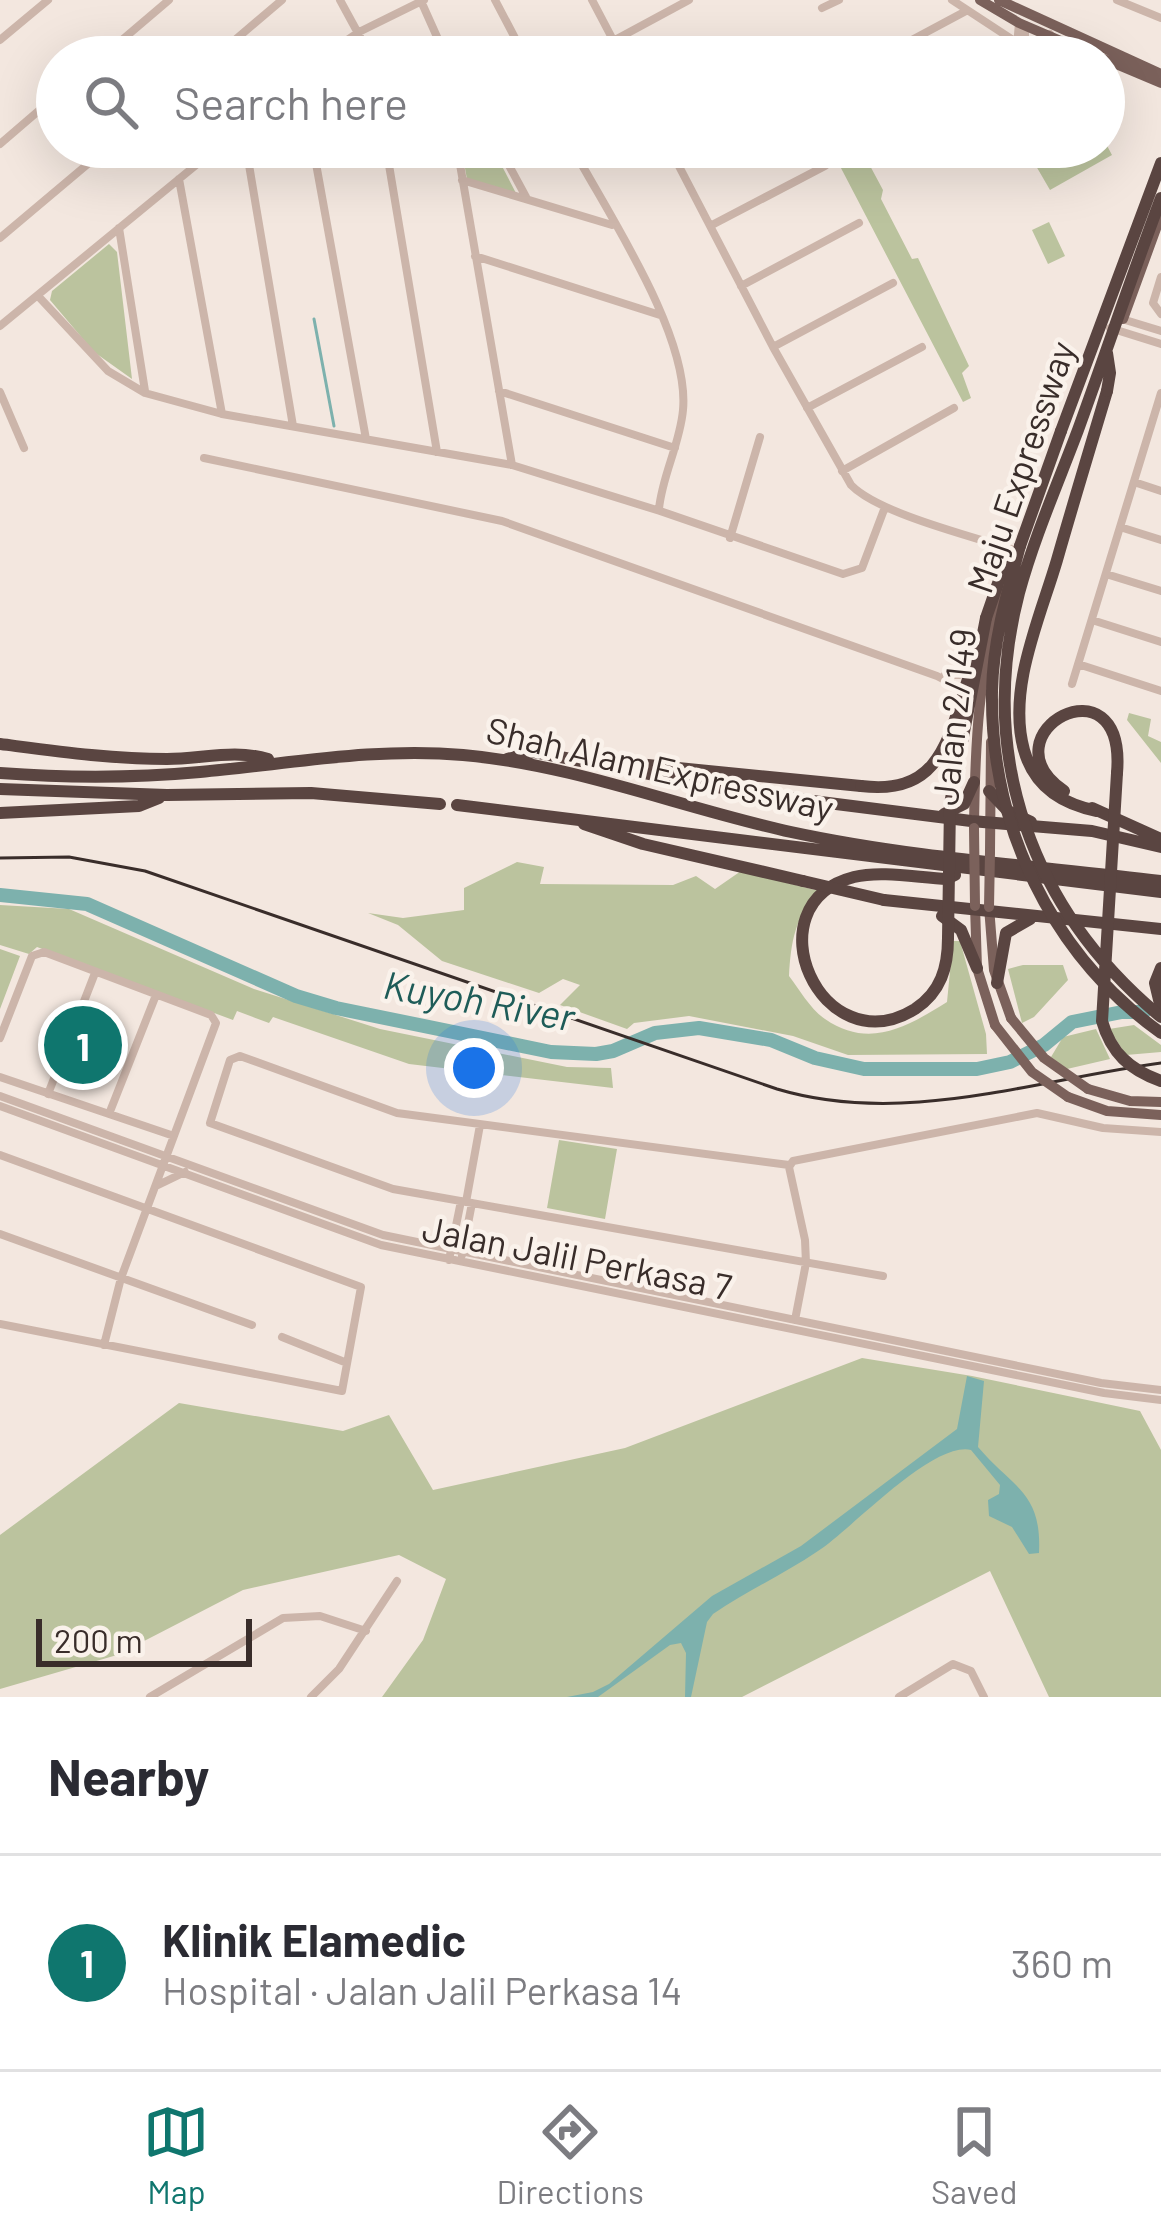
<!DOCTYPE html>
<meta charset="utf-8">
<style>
:root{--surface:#fff;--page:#f2f2f3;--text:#2b2b33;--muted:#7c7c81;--line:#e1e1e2;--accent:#0f766e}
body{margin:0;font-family:Barlow,sans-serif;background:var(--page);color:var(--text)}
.scale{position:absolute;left:36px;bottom:30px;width:216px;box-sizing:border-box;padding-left:12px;border:6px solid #392d2a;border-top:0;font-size:33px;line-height:42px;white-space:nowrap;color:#392d2a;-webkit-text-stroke:9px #faf2eb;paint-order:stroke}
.you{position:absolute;left:474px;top:1068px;width:42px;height:42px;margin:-30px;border:9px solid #fff;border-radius:50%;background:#1a73e8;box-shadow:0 0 0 18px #1a73e833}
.badge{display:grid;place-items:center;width:78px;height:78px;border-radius:50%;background:var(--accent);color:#fff;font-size:39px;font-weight:700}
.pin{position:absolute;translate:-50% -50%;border:6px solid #fff;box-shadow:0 3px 12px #0006}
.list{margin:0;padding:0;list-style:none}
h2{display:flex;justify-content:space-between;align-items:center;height:156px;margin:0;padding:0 48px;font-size:51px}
h2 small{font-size:39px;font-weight:400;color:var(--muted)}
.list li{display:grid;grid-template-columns:78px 1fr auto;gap:36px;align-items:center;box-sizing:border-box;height:216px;padding:0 48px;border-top:3px solid var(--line)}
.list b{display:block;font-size:45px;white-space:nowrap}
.list p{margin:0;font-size:39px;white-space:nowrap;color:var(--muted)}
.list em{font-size:39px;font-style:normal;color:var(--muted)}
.icon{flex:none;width:66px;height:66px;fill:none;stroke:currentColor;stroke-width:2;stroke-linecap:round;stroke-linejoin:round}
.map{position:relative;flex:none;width:1161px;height:1697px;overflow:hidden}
.search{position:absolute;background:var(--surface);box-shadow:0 12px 48px #0002;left:36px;right:36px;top:36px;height:132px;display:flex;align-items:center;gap:30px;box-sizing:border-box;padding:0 42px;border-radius:66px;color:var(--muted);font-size:45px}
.sheet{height:372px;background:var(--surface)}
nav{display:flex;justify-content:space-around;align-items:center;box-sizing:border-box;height:168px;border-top:3px solid var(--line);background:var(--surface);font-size:33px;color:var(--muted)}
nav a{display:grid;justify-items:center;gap:6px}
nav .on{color:var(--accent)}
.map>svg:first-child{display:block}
</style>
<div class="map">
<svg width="1161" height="1697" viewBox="0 0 1161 1697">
<rect width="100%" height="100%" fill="#f3e7df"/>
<path fill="#bbc39e" d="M1104,140l8,15 -62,35 -25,-43h79z
M260,147h49l1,8 -47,8z
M461,147h31l26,50 -51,-18z
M830,147h30l23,43 -2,9 31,60 6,-1 51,108 -7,7 9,25 -8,4z
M1049,222l16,34 -17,8 -16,-34z
M109,244l8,8 15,127 -38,-27 -44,-52 2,-9z
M1129,713l22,6 -3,17 13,6v21l-34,-43z
M517,862l27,5 -4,17 133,1 23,-9 19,13 26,-18 78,20c-24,26 -28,50 -30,85 10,13 22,34 36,43 45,31 83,7 122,-17l6,-61h7l26,93 1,20 -139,1 -55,-19 -104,-20 -55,7 -7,6 -67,-24 20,-20 -17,-6 -24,14 -97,-32 -44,-36 -30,-12 35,5 61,-8v-22z
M0,905l69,4 185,80 126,40 187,38 44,1 2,20 -204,-24 -136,-47 -4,6 -32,-12 -4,9 -196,-73 -8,7 -29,-9z
M0,949l20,7 -20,53z
M1023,965h40l5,15 -34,37 -12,6 -14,-54z
M1134,1025l27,20v7l-35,3 -17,-26z
M1096,1029l14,30 -43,10 -16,-12 12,-20z
M559,1140l58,9 -12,70 -58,-11z
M862,1358l110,18 168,35 21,39v247h-112l-59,-126 -248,126h-360l41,-57 23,-61 -47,-24 -156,35 -126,65 -117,34v-154l179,-132 164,28 46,-16 44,75 192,-42z"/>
<path fill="#7db1ad" d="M967,1376l17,5 -6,66c35,41 64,45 61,106l-10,1 -17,-27 -23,-11 -1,-16 11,-6 1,-9 -29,-35c-39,-9 -120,80 -153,101 -34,23 -71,40 -105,63l-6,8 -16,75h-6l1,-44 -5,-10 -11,2 -72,52h-31l26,-5 16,-8 103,-88 89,-50 156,-117z"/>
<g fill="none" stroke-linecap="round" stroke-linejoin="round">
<path stroke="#7db1ad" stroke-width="3" d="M314,319l20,107"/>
<path stroke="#7db1ad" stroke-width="14" d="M0,895l87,9 209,92 40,12 215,44 45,2 17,-3 42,-18 44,-5 72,12 44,18 49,11h113l33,-7 34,-17 28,-23 50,-10h22"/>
<path stroke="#ccb5aa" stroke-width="8" d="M340,0l31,57
M495,0l30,57
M592,0l30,57
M952,0l67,44
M1117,0l44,18
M421,1l25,56
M822,8l17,-8
M1025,25v31
M0,40l48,-40
M613,41l76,-41
M102,57l67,-57
M215,57l67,-57
M322,57l37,-25 65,-32
M735,57l28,-14
M880,57l86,-46
M1016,57l3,-34
M1026,57l24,-23
M0,144l57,-49
M246,147l47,279
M313,147l53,292
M386,147l51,305
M457,147l55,318
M499,147l27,50
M572,147c36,67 118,188 111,263 -3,34 -21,66 -24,99
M669,147l104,200 78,138c28,29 124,52 166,66
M678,165l36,-18
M179,179l43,235
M462,180l150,45
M710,226l115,-60
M119,228l26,163
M0,238l108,-91
M475,256l185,59
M1161,277l-8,26 8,11
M741,286l118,-63
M39,297l69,74 37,22 77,21 290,51 148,46 183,63 19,-6 23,-61
M1122,319l39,12
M0,326l218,-179
M1110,328l51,16
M773,347l120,-64
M499,391l176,57
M0,392l24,56
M807,408l115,-61
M204,458l298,63 435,155 27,14
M842,471l112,-63
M1134,482l27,9
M1120,527l41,13
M730,538l30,-101
M1106,574l55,17
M1092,620l69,22
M1078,664l83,27
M945,675h14l17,-7
M1072,684l89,-291
M0,1038l32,-82 12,-4 167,63 5,8 -95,255 -17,67
M0,1077l174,59
M48,1094l47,-121
M0,1096l383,139 718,148 60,7
M0,1106l381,139 723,148 57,7
M109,1114l47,-119
M0,1155l361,132 -19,104 -342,-67
M789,1165l-392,-52 -157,-57 -10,4 -20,63 183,66 490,87
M156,1186l29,-14
M466,1202l14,-77
M0,1234l252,91
M462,1255l10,-52
M449,1260l12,-59
M795,1320l11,-57 -1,-23 -16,-73 4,-6 244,-48 66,15 58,4
M282,1337l65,26
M150,1697l133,-79 37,-2 46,15
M311,1697l28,-28 58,-88
M899,1697l54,-33 18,7 13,26"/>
<path stroke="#7b615b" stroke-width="10" d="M980,0l39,23 79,34
M999,0l162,74
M1104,59l57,24
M1123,319l38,-104
M974,827c1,-80 4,-159 29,-236
M990,852l1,-110
M975,906l2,62 18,57
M989,907l5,63 17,48
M1088,1089l42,12 31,1
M1068,1097l39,14 54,4"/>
<path stroke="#5a4541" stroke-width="12" d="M1020,546l41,-115
M986,618l19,-55
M0,744c55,7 111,15 167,15 34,0 68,-10 101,0
M507,759l27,-7 215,41 222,28 121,10 69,16
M607,761l254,25
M0,773c66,5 134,5 200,-1 89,-8 174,-25 263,-17 113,10 218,53 328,77 121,26 247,34 370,49
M0,789l167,6 144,-2 129,11
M989,791l19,20 23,11
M1064,791c-83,-57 63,-138 53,-18
M457,805l704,87
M1092,808l69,31
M1097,811c-35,-7 -63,-25 -73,-61 -17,-61 16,-132 33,-190 16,-56 33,-112 50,-169
M0,813l139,-7 20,-8
M944,814l20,-10 10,-22
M584,824l59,20 160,37
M884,900l277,29
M942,916l19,14 16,38
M948,938c0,29 -7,54 -33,71 -94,58 -166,-105 -61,-132 28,-7 65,1 93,2l8,-4
M1161,968l-6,15 6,25
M997,983l9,-50 24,-14"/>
<path stroke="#392d2a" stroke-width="3" d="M0,858l69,-1 76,14 632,218c127,38 257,-9 384,-26"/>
<path stroke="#7b615b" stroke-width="10" d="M974,828l1,78
M989,907l1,-55
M1011,1018l33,40 44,31
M995,1025l37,47 36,25"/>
<path stroke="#5a4541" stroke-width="12" d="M1161,198c-29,77 -55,155 -83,232 -20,53 -44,108 -59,163 -43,165 14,318 142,424
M1107,391l3,-18 -3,-20
M1061,431l100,-268
M1020,546c-13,47 -27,95 -28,145 -2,135 59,263 169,342
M1117,773l-15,248c9,32 28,49 59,60
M861,786c79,10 87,-46 107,-107
M803,881l81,19
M948,938l2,-134 36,-186"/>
</g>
<g text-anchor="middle" stroke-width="9" stroke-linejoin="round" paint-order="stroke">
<g font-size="36" fill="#392d2a" stroke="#faf2eb">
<text transform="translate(1021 467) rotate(-71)" y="13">Maju Expressway</text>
<text transform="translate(954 717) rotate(-84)" y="13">Jalan 2/149</text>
<text transform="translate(660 769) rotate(13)" y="13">Shah Alam Expressway</text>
<text transform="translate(577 1258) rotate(11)" y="13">Jalan Jalil Perkasa 7</text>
</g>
<g font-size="39" font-style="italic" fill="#1e5c58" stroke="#faf2eb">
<text transform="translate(479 1001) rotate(10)" y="14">Kuyoh River</text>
</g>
</g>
</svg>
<div class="scale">200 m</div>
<div class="you"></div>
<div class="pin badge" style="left:83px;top:1045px">1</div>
<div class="search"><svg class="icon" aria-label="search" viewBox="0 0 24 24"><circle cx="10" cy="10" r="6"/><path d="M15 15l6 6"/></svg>Search here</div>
</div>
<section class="sheet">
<h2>Nearby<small></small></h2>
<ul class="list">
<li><span class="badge">1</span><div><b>Klinik Elamedic</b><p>Hospital · Jalan Jalil Perkasa 14</p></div><em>360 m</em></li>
</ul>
</section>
<nav>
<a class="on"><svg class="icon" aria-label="map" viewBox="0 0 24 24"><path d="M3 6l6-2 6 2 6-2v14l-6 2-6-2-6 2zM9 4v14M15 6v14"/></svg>Map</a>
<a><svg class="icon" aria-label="directions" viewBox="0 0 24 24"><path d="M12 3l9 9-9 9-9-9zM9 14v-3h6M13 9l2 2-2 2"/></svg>Directions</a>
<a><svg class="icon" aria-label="saved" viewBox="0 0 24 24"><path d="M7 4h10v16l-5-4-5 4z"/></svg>Saved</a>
</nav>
